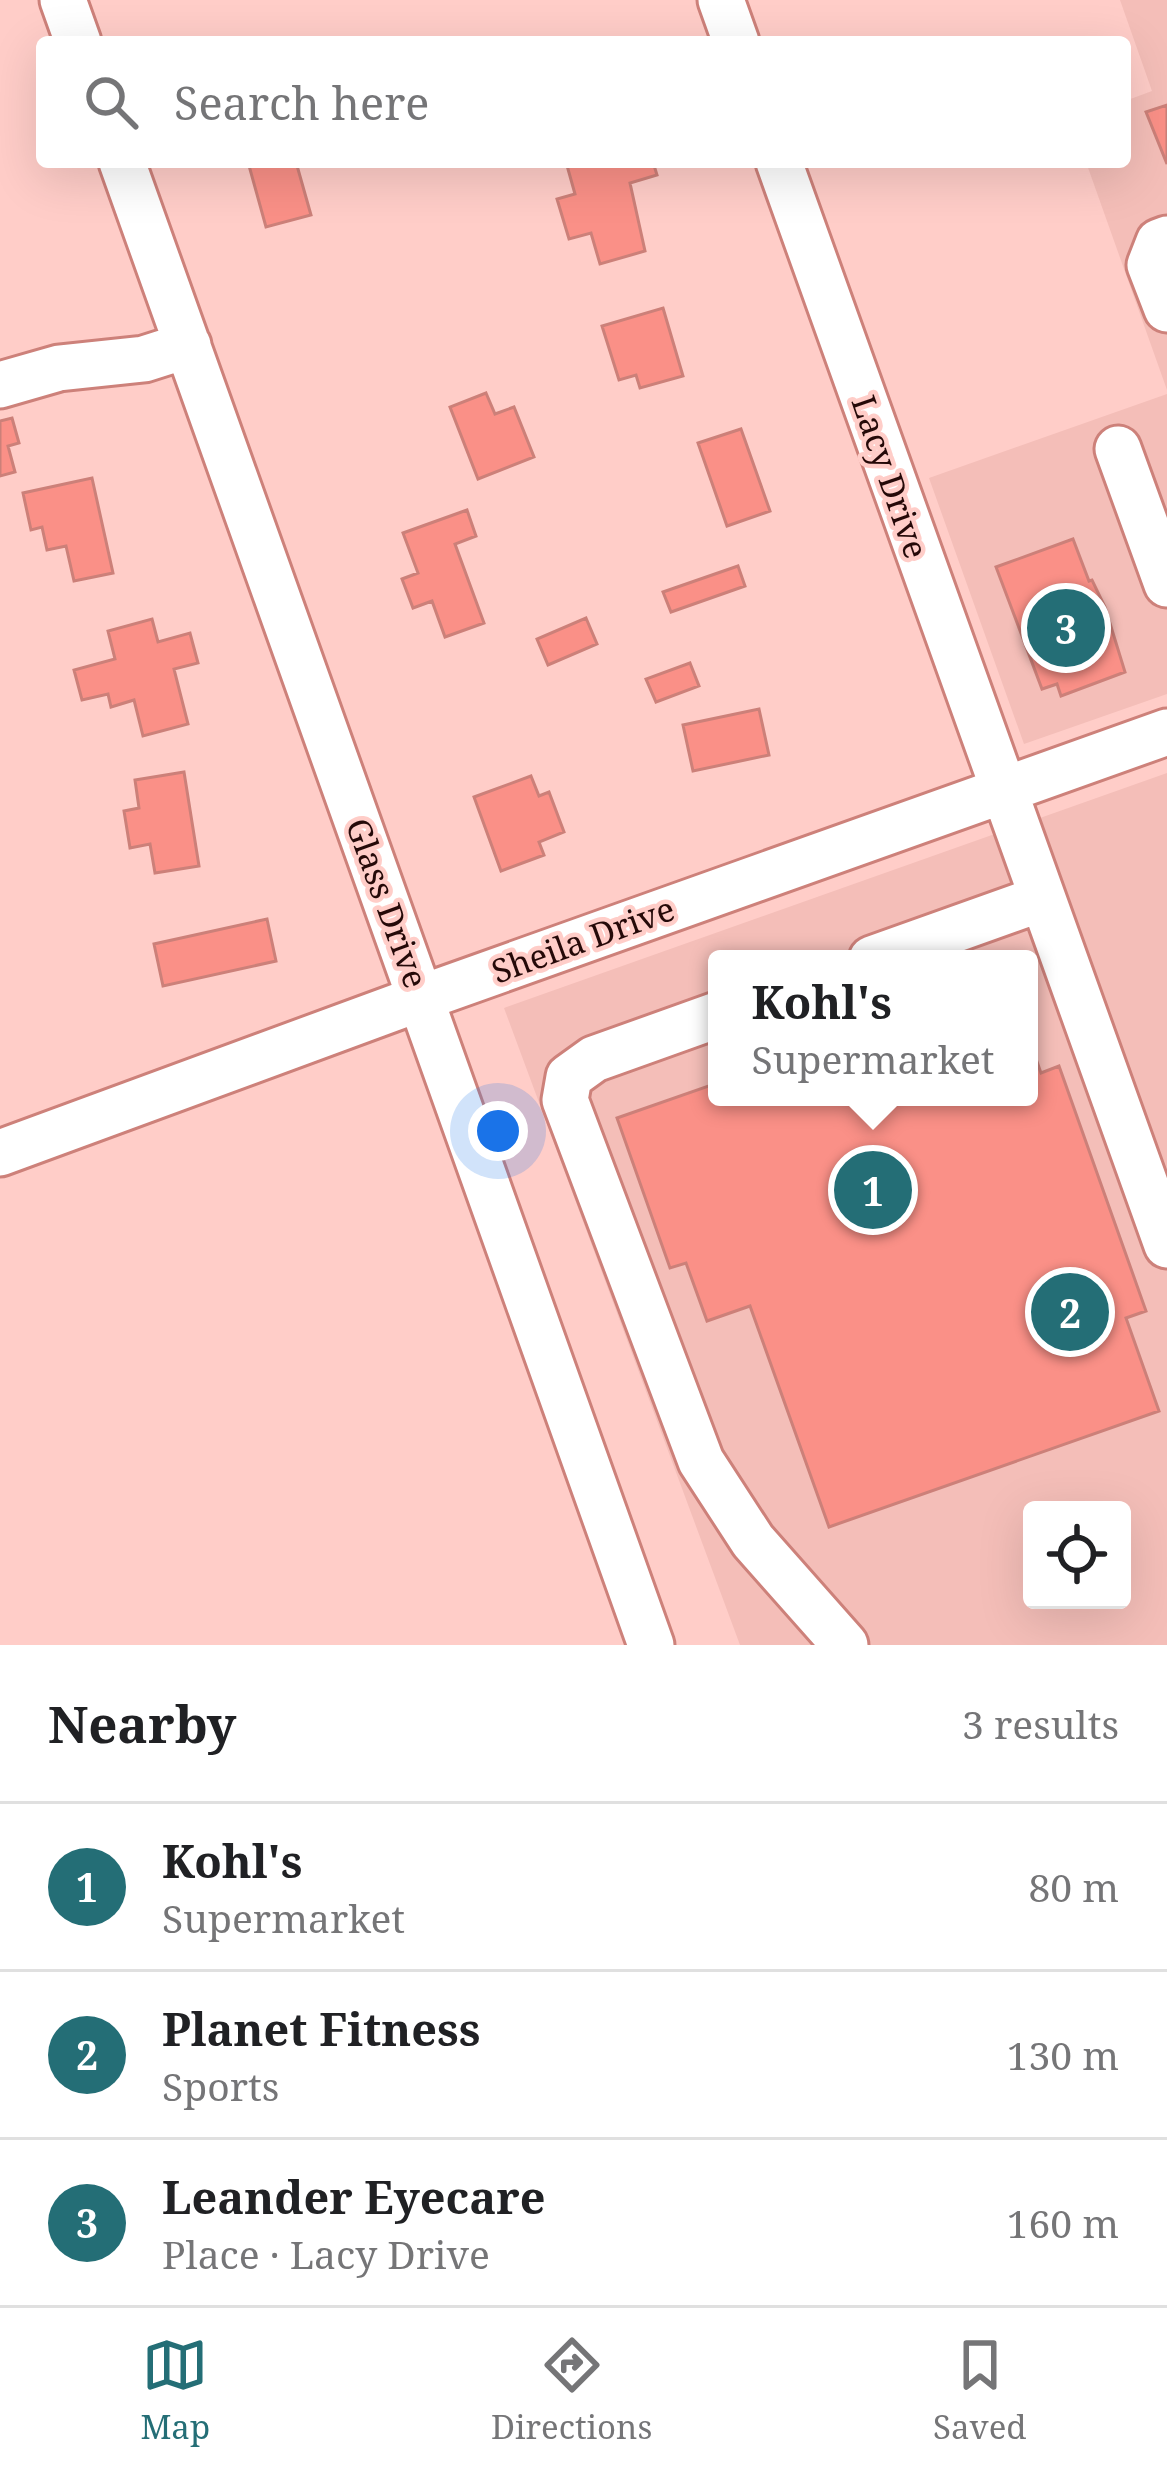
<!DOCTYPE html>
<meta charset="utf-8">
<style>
:root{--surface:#fff;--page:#f2f2f2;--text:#202124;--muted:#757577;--line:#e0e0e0;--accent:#246e76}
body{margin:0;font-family:"Noto Serif",serif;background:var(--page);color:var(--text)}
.controls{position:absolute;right:36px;bottom:36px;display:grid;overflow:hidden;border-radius:12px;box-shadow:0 12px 48px #0002}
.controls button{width:108px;height:108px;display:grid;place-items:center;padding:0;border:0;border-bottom:3px solid var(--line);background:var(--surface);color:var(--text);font:60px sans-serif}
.you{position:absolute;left:498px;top:1131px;width:42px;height:42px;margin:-30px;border:9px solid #fff;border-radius:50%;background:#1a73e8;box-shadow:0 0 0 18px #1a73e833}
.badge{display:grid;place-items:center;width:78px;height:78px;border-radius:50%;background:var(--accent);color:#fff;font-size:39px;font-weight:700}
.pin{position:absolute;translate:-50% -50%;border:6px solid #fff;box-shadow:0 3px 12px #0006}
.popup{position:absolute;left:708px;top:950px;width:330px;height:156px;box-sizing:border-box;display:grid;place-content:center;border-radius:12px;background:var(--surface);filter:drop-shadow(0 3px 9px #0005);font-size:39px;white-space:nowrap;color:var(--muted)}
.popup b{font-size:45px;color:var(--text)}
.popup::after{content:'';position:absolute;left:50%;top:100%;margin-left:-24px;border:24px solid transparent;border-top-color:var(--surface)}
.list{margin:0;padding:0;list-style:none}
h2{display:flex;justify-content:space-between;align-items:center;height:156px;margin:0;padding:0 48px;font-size:51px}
h2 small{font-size:39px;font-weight:400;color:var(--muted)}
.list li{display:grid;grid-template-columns:78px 1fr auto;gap:36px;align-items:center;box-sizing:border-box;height:168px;padding:0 48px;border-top:3px solid var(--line)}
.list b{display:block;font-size:45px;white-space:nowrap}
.list p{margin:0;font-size:39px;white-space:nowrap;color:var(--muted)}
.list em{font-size:39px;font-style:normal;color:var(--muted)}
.icon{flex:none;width:66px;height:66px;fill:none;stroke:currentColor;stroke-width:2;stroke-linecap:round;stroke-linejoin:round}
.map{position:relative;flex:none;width:1167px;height:1645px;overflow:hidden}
.search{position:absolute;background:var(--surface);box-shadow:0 12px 48px #0002;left:36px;right:36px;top:36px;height:132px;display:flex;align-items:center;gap:30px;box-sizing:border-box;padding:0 42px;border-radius:12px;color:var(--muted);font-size:45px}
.sheet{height:660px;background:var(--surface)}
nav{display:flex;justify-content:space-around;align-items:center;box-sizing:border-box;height:168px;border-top:3px solid var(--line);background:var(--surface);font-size:33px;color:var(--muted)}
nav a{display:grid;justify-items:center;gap:6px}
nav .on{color:var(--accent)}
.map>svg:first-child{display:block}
</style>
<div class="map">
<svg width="1167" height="1645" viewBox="0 0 1167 1645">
<rect width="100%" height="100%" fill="#ffcdc8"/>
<path fill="#f4beb8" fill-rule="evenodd" d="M1120,0h47v390l-81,-228h39v-61l27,-10z
M1167,394v300l-143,50 -95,-266z
M1167,773v872h-427l-236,-637zM717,959h312v138h-312zM1032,1510h90v90h-90z"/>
<path fill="#fa9087" stroke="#cc8079" stroke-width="3" d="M1167,105v59l-21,-52z
M248,162h48l15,53 -45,12z
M566,162h87l4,13 -27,8 15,68 -45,13 -9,-31 -22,6 -12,-40 18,-5z
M663,308l20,68 -43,12 -4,-13 -17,5 -17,-54z
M486,393l9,21 19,-7 20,50 -56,22 -28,-72z
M12,418l7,25 -11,3 7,26 -15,4v-55z
M741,429l29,82 -43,15 -29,-83z
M92,478l21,95 -39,8 -8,-35 -19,4 -5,-23 -11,3 -8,-37z
M467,510l9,26 -21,8 29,79 -39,14 -13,-36 -19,7 -11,-29 16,-6 -15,-40z
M1073,539l16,42 3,-1 13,27 20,65 -64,24 -4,-12 -15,5 -46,-122z
M738,566l7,20 -74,26 -8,-20z
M586,618l11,26 -49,21 -11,-26z
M152,619l6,23 32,-9 8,30 -24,6 14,55 -45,12 -9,-36 -23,7 -3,-13 -26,6 -8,-30 41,-11 -7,-28z
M690,663l9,23 -43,16 -10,-23z
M759,709l10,46 -76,16 -10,-46z
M184,772l15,94 -44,7 -5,-29 -20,4 -6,-37 15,-3 -4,-28z
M531,776l8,20 10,-4 15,40 -25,10 5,13 -43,16 -27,-74z
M267,919l9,42 -113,25 -9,-42z
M1029,1039l12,34 18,-7 87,245 -20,7 33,93 -330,116 -79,-221 -43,15 -21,-58 -16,5 -53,-150 100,-35v14h312z"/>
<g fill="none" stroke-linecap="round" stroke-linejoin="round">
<g stroke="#cd817a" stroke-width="51">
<path id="minor" d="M63,0l15,42
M721,0l15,42
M122,162l529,1483
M779,162l388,1083
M1167,239l-8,3 -9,23 17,44
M0,385l59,-17 85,-9 44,-14
M1118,449l49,135
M872,959l168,-60
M717,1015l-123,44 -25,18 -4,23 136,361 52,80 92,104
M0,1153l421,-155 746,-266"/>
</g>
<use href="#minor" stroke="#fff" stroke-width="45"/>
</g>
<g text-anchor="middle" stroke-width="9" stroke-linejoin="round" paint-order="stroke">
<g font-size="33" fill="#250908" stroke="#ffcdc8">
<text transform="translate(890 477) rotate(71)" y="12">Lacy Drive</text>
<text transform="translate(387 903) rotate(70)" y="12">Glass Drive</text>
<text transform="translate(583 940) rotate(-20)" y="12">Sheila Drive</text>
</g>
</g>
</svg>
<div class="controls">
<button><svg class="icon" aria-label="locate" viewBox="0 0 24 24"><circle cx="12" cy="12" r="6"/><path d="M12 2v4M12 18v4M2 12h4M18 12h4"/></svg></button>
</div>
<div class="you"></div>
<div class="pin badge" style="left:873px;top:1190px">1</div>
<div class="popup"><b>Kohl's</b>Supermarket</div>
<div class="pin badge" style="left:1070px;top:1312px">2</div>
<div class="pin badge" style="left:1066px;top:628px">3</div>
<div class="search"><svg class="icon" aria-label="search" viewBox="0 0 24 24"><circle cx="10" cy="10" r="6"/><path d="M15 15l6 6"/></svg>Search here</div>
</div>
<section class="sheet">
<h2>Nearby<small>3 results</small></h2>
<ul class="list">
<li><span class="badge">1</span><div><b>Kohl's</b><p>Supermarket</p></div><em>80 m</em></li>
<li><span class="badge">2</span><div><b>Planet Fitness</b><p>Sports</p></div><em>130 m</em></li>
<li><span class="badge">3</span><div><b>Leander Eyecare</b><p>Place · Lacy Drive</p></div><em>160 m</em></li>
</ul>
</section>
<nav>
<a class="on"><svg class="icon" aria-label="map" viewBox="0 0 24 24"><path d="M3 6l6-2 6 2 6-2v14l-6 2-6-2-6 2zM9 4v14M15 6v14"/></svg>Map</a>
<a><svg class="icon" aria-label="directions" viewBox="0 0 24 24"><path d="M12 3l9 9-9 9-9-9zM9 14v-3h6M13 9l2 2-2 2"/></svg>Directions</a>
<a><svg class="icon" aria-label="saved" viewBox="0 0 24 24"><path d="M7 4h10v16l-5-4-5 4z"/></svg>Saved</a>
</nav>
